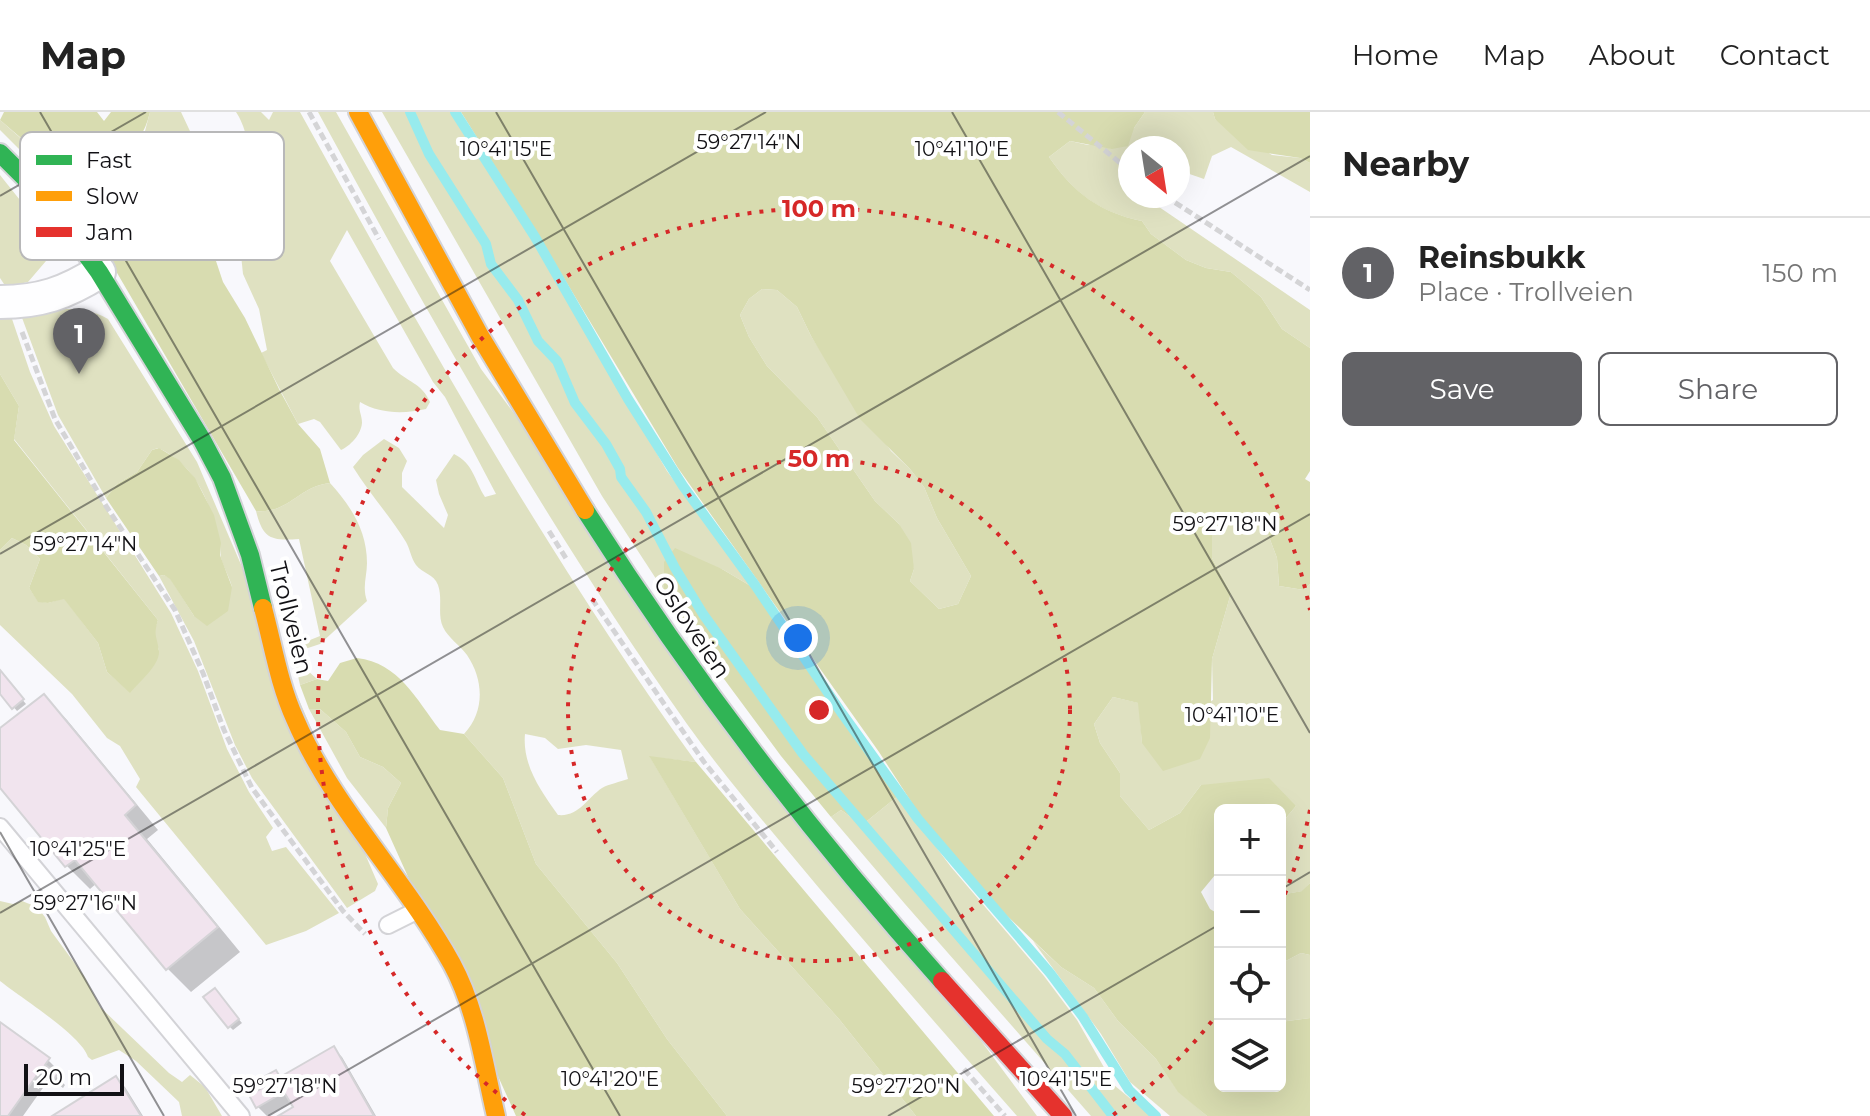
<!DOCTYPE html>
<meta charset="utf-8">
<style>
:root{--surface:#fff;--page:#f6f6f6;--text:#222;--muted:#767676;--line:#e0e0e0;--accent:#626266}
body{margin:0;font-family:Montserrat,sans-serif;background:var(--page);color:var(--text)}
.controls{position:absolute;right:24px;bottom:24px;display:grid;overflow:hidden;border-radius:12px;box-shadow:0 8px 32px #0002}
.controls button{width:72px;height:72px;display:grid;place-items:center;padding:0;border:0;border-bottom:2px solid var(--line);background:var(--surface);color:var(--text);font:40px sans-serif}
.compass{position:absolute;left:1118px;top:24px;width:72px;height:72px;border-radius:50%;background:var(--surface);box-shadow:0 8px 32px #0002;rotate:150deg}
.scale{position:absolute;left:24px;bottom:20px;width:100px;box-sizing:border-box;padding-left:8px;border:4px solid #121115;border-top:0;font-size:22px;line-height:28px;white-space:nowrap;color:#121115;-webkit-text-stroke:6px #fff;paint-order:stroke}
.you{position:absolute;left:798px;top:526px;width:28px;height:28px;margin:-20px;border:6px solid #fff;border-radius:50%;background:#1a73e8;box-shadow:0 0 0 12px #1a73e833}
.badge{display:grid;place-items:center;width:52px;height:52px;border-radius:50%;background:var(--accent);color:#fff;font-size:26px;font-weight:700}
.pin{position:absolute;translate:-50% -66px;filter:drop-shadow(0 2px 4px #0008)}
.pin::after{content:'';position:absolute;top:42px;width:28px;height:24px;background:inherit;clip-path:polygon(0 0,100% 0,50% 100%)}
.list{margin:0;padding:0;list-style:none}
h2{display:flex;justify-content:space-between;align-items:center;height:104px;margin:0;padding:0 32px;font-size:34px}
h2 small{font-size:26px;font-weight:400;color:var(--muted)}
.list li{display:grid;grid-template-columns:52px 1fr auto;gap:24px;align-items:center;box-sizing:border-box;height:112px;padding:0 32px;border-top:2px solid var(--line)}
.list b{display:block;font-size:30px;white-space:nowrap}
.list p{margin:0;font-size:26px;white-space:nowrap;color:var(--muted)}
.list em{font-size:26px;font-style:normal;color:var(--muted)}
.actions{display:flex;gap:16px;padding:24px 32px}
.actions a{flex:1;padding:18px 0;border:2px solid var(--accent);border-radius:12px;text-align:center;font-size:28px;color:var(--accent)}
.actions .main{background:var(--accent);color:#fff}
.icon{flex:none;width:44px;height:44px;fill:none;stroke:currentColor;stroke-width:2;stroke-linecap:round;stroke-linejoin:round}
.map{position:relative;flex:none;width:1310px;height:1004px;overflow:hidden}
header{display:flex;align-items:center;gap:48px;box-sizing:border-box;height:112px;padding:0 40px;background:var(--surface);border-bottom:2px solid var(--line)}
header strong{font-size:38px}
nav{display:flex;gap:44px;margin-inline-start:auto;font-size:28px}
main{display:flex}
aside{flex:1;background:var(--surface)}
.map>svg:first-child{display:block}
</style>
<header>
<strong>Map</strong>
<nav><a>Home</a><a>Map</a><a>About</a><a>Contact</a></nav>
</header>
<main>
<div class="map">
<svg width="1310" height="1004" viewBox="0 0 1310 1004">
<rect width="100%" height="100%" fill="#f8f8fc"/>
<path fill="#dfe1c1" fill-rule="evenodd" d="M150,0h31l47,100c6,-6 15,-12 19,-19 10,-19 1,-64 -11,-81h25l8,8 4,-8h27c123,223 247,444 396,650l-46,-5 90,152 99,110 77,97h-189l-60,-77 -50,-76 -81,-99 -33,-86 -39,-44c21,-22 20,-54 3,-79 -7,-10 -19,-17 -24,-28 -6,-13 0,-28 -5,-42 -4,-11 -16,-12 -22,-20 -5,-7 -6,-16 -10,-23 -16,-26 -37,-49 -53,-75l10,-12 21,-16 15,9 8,13 -5,12v14l42,41 4,-13 -9,-21 -3,-14 18,-26c20,10 20,26 31,43l11,-3 -51,-97 -12,-15 -86,-152 -17,31 63,107c14,14 29,15 37,34l-4,7c-22,5 -46,5 -66,-7 -2,9 2,13 2,21 -1,12 -12,23 -21,27l-21,-28 -6,-3 -16,5 -37,-71 6,-3 -8,-41 -16,-35 -2,-19 -41,-46 -6,-4c-15,14 -34,20 -47,35l-21,-1 -14,-5 -13,8 -50,-63 -49,-49v-10l41,36 22,10 58,-11 24,-24zM525,622l20,4 13,11 28,-4 35,5 7,29c-8,3 -19,5 -26,9 -15,10 -23,29 -44,27 -17,-24 -36,-50 -33,-81z
M318,0h18l145,257 556,747h-20c-67,-76 -133,-152 -198,-228 -45,-54 -91,-107 -132,-164 -137,-194 -256,-403 -369,-612z
M382,0h70l69,107 146,252 87,117 -32,-19 -57,-7 -1,29 -62,-95z
M1145,0h68l2,7 57,36 28,3 10,5v29l-79,-45 -19,9 -8,23 -26,-9v-22h-48v48h13l167,114v38l-28,-19 -21,-32 -30,-25 -25,-4 -20,-8 -35,-26 -9,-13c-44,-9 -68,-28 -93,-64l21,-16 18,4 46,-17z
M0,63l47,59 3,13 -4,14 -18,21 -22,5 -6,-9z
M762,177l15,1 20,17 14,29 23,36 57,79 19,18 14,18 13,31 34,58 -13,28 -19,5 -29,-28 4,-12 -15,-45 -24,-23 -58,-84 -50,-51 -18,-29 -9,-22 9,-16z
M63,197c17,0 30,1 45,10l89,143 181,422 -3,7 -28,17 -95,-130 -17,-33 -41,-104 -35,-65 5,-1 6,3 24,38 38,-29c-3,-11 -8,-19 -11,-29 -1,-7 0,-13 -2,-19 -9,-37 -24,-75 -61,-91l-6,2 -15,22 -20,12 -11,14 -48,-83 -37,-100z
M0,204h11l19,56 24,54 117,187 27,58 29,78 22,43 24,36 -7,9 6,14 14,-4 53,66 -33,18 -40,14 -130,-158 4,-8 -20,-33 -13,-8 -35,-44 -72,-69v-75l12,-12 14,7 14,14 -11,29 9,13 10,2 16,-5 34,45 9,29 23,20 29,-42 -6,-16 5,-14 -144,-181 5,-33 -19,-32z
M330,371c21,23 37,48 37,80 0,13 -5,24 0,38l-47,43 -21,7 -1,11 19,17 -17,6 -7,-32 12,-11 15,-6 -21,-97c-28,2 -36,0 -43,-28 33,3 43,-25 74,-28z
M1233,403l33,14 11,29 2,28 25,4 6,-6v299l-7,8 -23,4v-70l16,-19 -95,-21 -21,28 -31,17 -29,-34v-23l-20,-30 -6,-19 19,-27 26,6 3,40 71,-43 -1,-41 19,-66 -19,-35v-26z
M309,597h11l26,23 14,25 23,10 18,16 -13,25 -2,20 -39,-50z
M898,684l53,71 93,109 33,44 37,65 37,31h-60l-186,-212 -74,-87 10,-7 21,15z
M0,789l13,3 9,-3 15,6 8,10 6,14 33,45 16,31 69,66 13,9 8,-7 15,12 17,29h-40l-3,-14 -43,-41 -17,-11 -27,10 -4,-3c-6,-21 -68,-60 -88,-76z
M1033,829l28,26 33,21 24,33 38,38 22,32 29,25h-37l-40,-34 -29,-48z
M1301,841l9,2v63l-30,4v-58z"/>
<path fill="#d8dcb0" fill-rule="evenodd" d="M4,0h93l7,9 7,-9h39c-10,43 -35,43 -71,59l-37,-15 -42,-36z
M461,0h684l-11,16 -6,18 -16,3 -42,-8 -21,16c25,36 50,55 93,64l9,13 35,26 20,8 25,4 30,25 21,32 28,19v123l-5,8 5,3v102l-6,6 -25,-4 -2,-28 -11,-29 -34,-14 -20,17v26l19,35 -19,66 -2,79 -10,21 -37,12 -21,-28 -4,-40 -25,-6 -19,27 6,19 20,30v23l29,34 31,-17 21,-28 68,-7 27,28 -16,19v-15h-60v59l-19,23 9,17 10,6v171h60v-64l30,-4v98h-103l-29,-24 -22,-33 -38,-38 -24,-33 -33,-21 -60,-57 -67,-73 -55,-85 -201,-284 -143,-238zM762,177l15,1 20,17 14,29 49,83 50,50 14,18 13,31 34,58 -13,28 -19,5 -29,-28 4,-12 -3,-26 -12,-19 -24,-23 -58,-84 -50,-51 -18,-29 -9,-22 9,-16z
M1213,0h97v51l-10,-5 -52,-8 -33,-31z
M183,103l14,12 14,19 12,36 22,36 34,71 19,35 22,25 10,34c-31,3 -41,31 -74,28l-157,-269 13,-8 14,5 21,1 8,-9z
M0,262l19,32 -5,34 144,180c-5,16 -1,16 1,31 1,14 -20,31 -29,42l-23,-21 -9,-29 -34,-44 -16,4 -10,-1 -9,-14 11,-29 -14,-14 -14,-7 -12,12z
M159,336l20,12 16,18 19,37 7,28 -1,12 12,32 -4,24 -21,15 -13,-10 -24,-37 -6,-4 -5,1 -53,-78 11,-14 20,-12 15,-22z
M675,436l47,21 32,19 48,74 96,134 -36,29 -21,-15 -10,7 -50,-61 -74,-100 -43,-65v-29z
M357,546c42,5 59,41 83,72l24,4 39,44 33,86 81,99 50,76 60,77h-211l-130,-288 2,-20 13,-25 -18,-16 -23,-10 -14,-25 -26,-23h-11l-9,-24 17,-6 11,2 12,-18z
M649,644l47,6 298,354h-78l-77,-97 -99,-110z
M1310,771v72l-9,-2 -21,11v-69l22,-4z"/>
<path fill="#0003" d="M0,561l26,31 -9,7 -17,-20z
M44,585l23,23 91,110 -11,9 93,113 -49,40 -23,-23 -71,-86 -7,6 -23,-23 -67,-81v-53z
M218,883l24,28 -9,7 -4,-4z
M0,913l48,35 9,9 -3,5 11,11 -2,3 -13,-10 -27,38h-23z
M333,936l9,9 34,59h-94l14,-8 -4,-7 -25,15 -9,-9 18,-35 6,6z
M116,967l9,8 18,29h-87z"/>
<g fill="none" stroke-linecap="round" stroke-linejoin="round">
<path stroke="#97ebed" stroke-width="10" d="M410,0l19,42 57,90 5,20 27,36 20,41 19,20 18,42 31,41 14,25 1,8 25,35 29,56 28,46 100,140 244,285 18,15 48,62
M455,0l80,125 93,162 55,87 72,99 86,127 77,107 132,154 33,44 46,73 27,26"/>
</g>
<path fill="#f1e4ee" stroke="#d4d3d6" stroke-width="2" d="M0,558l24,29 -12,10 -12,-15z
M44,582l92,111 -11,10 93,112 -52,43 -91,-110 -10,7 -65,-79v-60z
M215,876l24,31 -11,9 -25,-31z
M0,910l50,36 -5,7 13,9 -5,6 -13,-9 -32,45h-8z
M334,934l40,70h-96l15,-9 -9,-15 -28,16 -7,-13 15,-8 -4,-8 16,-9 4,7z
M116,964l25,40h-89z"/>
<g fill="none" stroke-linecap="round" stroke-linejoin="round">
<g stroke="#d3d3d7" stroke-width="20">
<path id="lane" d="M0,715l241,289
M388,813l28,-14"/>
</g>
<g stroke="#d3d3d7" stroke-width="36">
<path id="street" d="M0,190c40,0 66,-9 99,-30"/>
</g>
<g stroke="#d3d3d7" stroke-width="22">
<path id="fast" d="M0,41l46,46 53,73 103,168 20,38 28,77 13,53
M585,398c106,167 225,323 357,471"/>
</g>
<g stroke="#d3d3d7" stroke-width="22">
<path id="slow" d="M358,0l122,224 105,174
M263,496c10,37 16,76 32,111 38,89 110,160 157,245 25,46 32,102 44,152"/>
</g>
<g stroke="#d3d3d7" stroke-width="22">
<path id="jam" d="M942,869l121,135"/>
</g>
<path stroke="#d4d4d6" stroke-width="5" stroke-dasharray="8 4" stroke-linecap="butt" d="M309,0l70,127
M1058,0l72,59
M1165,84l145,94
M22,220l33,87 51,87 69,104 28,63 21,57 28,58 91,123 22,23
M549,419l18,29
M592,487l112,163 73,90
M964,957l41,47"/>
<use href="#lane" stroke="#fefeff" stroke-width="16"/>
<use href="#street" stroke="#fefeff" stroke-width="32"/>
<use href="#fast" stroke="#30b455" stroke-width="18"/>
<use href="#slow" stroke="#ff9f0a" stroke-width="18"/>
<use href="#jam" stroke="#e5322d" stroke-width="18"/>
</g>
<path fill="none" stroke="#121115" stroke-width="2" stroke-opacity="0.45" d="M40,0l580,1004M496,0l580,1004M952,0l358,621M0,84l146,-84M0,442l766,-442M0,720l164,284M1280,778l30,-18M0,801l1310,-757M268,1004l1042,-602M888,1004l332,-192"/>
<g fill="none" stroke="#d62828" stroke-width="4" stroke-dasharray="4 8">
<circle cx="819" cy="598" r="251"/>
<path d="M1310 698A501 501 0 0 1 1280 794M1219 900A501 501 0 0 1 1113 1003M525 1003A501 501 0 1 1 1310 498"/>
</g>
<g text-anchor="middle" stroke-width="8" stroke-linejoin="round" paint-order="stroke">
<g font-size="24" fill="#121115" stroke="#fff">
<text transform="translate(291 506) rotate(76)" y="8">Trollveien</text>
<text transform="translate(692 515) rotate(56)" y="8">Osloveien</text>
</g>
</g>
<rect x="20" y="20" width="264" height="128" rx="12" fill="#fff" stroke="#b8b8b9" stroke-width="2"/>
<rect x="36" y="43" width="36" height="10" fill="#30b455"/>
<rect x="36" y="79" width="36" height="10" fill="#ff9f0a"/>
<rect x="36" y="115" width="36" height="10" fill="#e5322d"/>
<g font-size="22" fill="#121115">
<text x="86" y="56">Fast</text>
<text x="86" y="92">Slow</text>
<text x="86" y="128">Jam</text>
</g>
<g font-size="20" text-anchor="middle" fill="#121115" stroke="#fff" stroke-width="8" stroke-linejoin="round" paint-order="stroke">
<text x="749" y="37">59°27'14"N</text>
<text x="506" y="44">10°41'15"E</text>
<text x="962" y="44">10°41'10"E</text>
<text x="1225" y="419">59°27'18"N</text>
<text x="85" y="439">59°27'14"N</text>
<text x="1232" y="610">10°41'10"E</text>
<text x="78" y="744">10°41'25"E</text>
<text x="85" y="798">59°27'16"N</text>
<text x="610" y="974">10°41'20"E</text>
<text x="1066" y="974">10°41'15"E</text>
<text x="285" y="981">59°27'18"N</text>
<text x="906" y="981">59°27'20"N</text>
</g>
<circle cx="819" cy="598" r="12" fill="#d62828" stroke="#fff" stroke-width="4"/>
<g font-size="24" text-anchor="middle" font-weight="bold" fill="#d62828" stroke="#fff" stroke-width="8" stroke-linejoin="round" paint-order="stroke">
<text x="819" y="105">100 m</text>
<text x="819" y="355">50 m</text>
</g>
</svg>
<div class="controls">
<button>+</button>
<button>−</button>
<button><svg class="icon" aria-label="locate" viewBox="0 0 24 24"><circle cx="12" cy="12" r="6"/><path d="M12 2v4M12 18v4M2 12h4M18 12h4"/></svg></button>
<button><svg class="icon" aria-label="layers" viewBox="0 0 24 24"><path d="M12 4l9 5-9 5-9-5zM3 14l9 5 9-5"/></svg></button>
</div>
<svg class="compass" viewBox="-18 -18 36 36"><path d="M0-13l5 13h-10z" fill="#e53935"/><path d="M0 13l5-13h-10z" fill="#767676"/></svg>
<div class="scale">20 m</div>
<div class="you"></div>
<div class="pin badge" style="left:79px;top:262px">1</div>
</div>
<aside>
<h2>Nearby<small></small></h2>
<ul class="list">
<li><span class="badge">1</span><div><b>Reinsbukk</b><p>Place · Trollveien</p></div><em>150 m</em></li>
</ul>
<div class="actions"><a class="main">Save</a><a>Share</a></div>
</aside>
</main>
